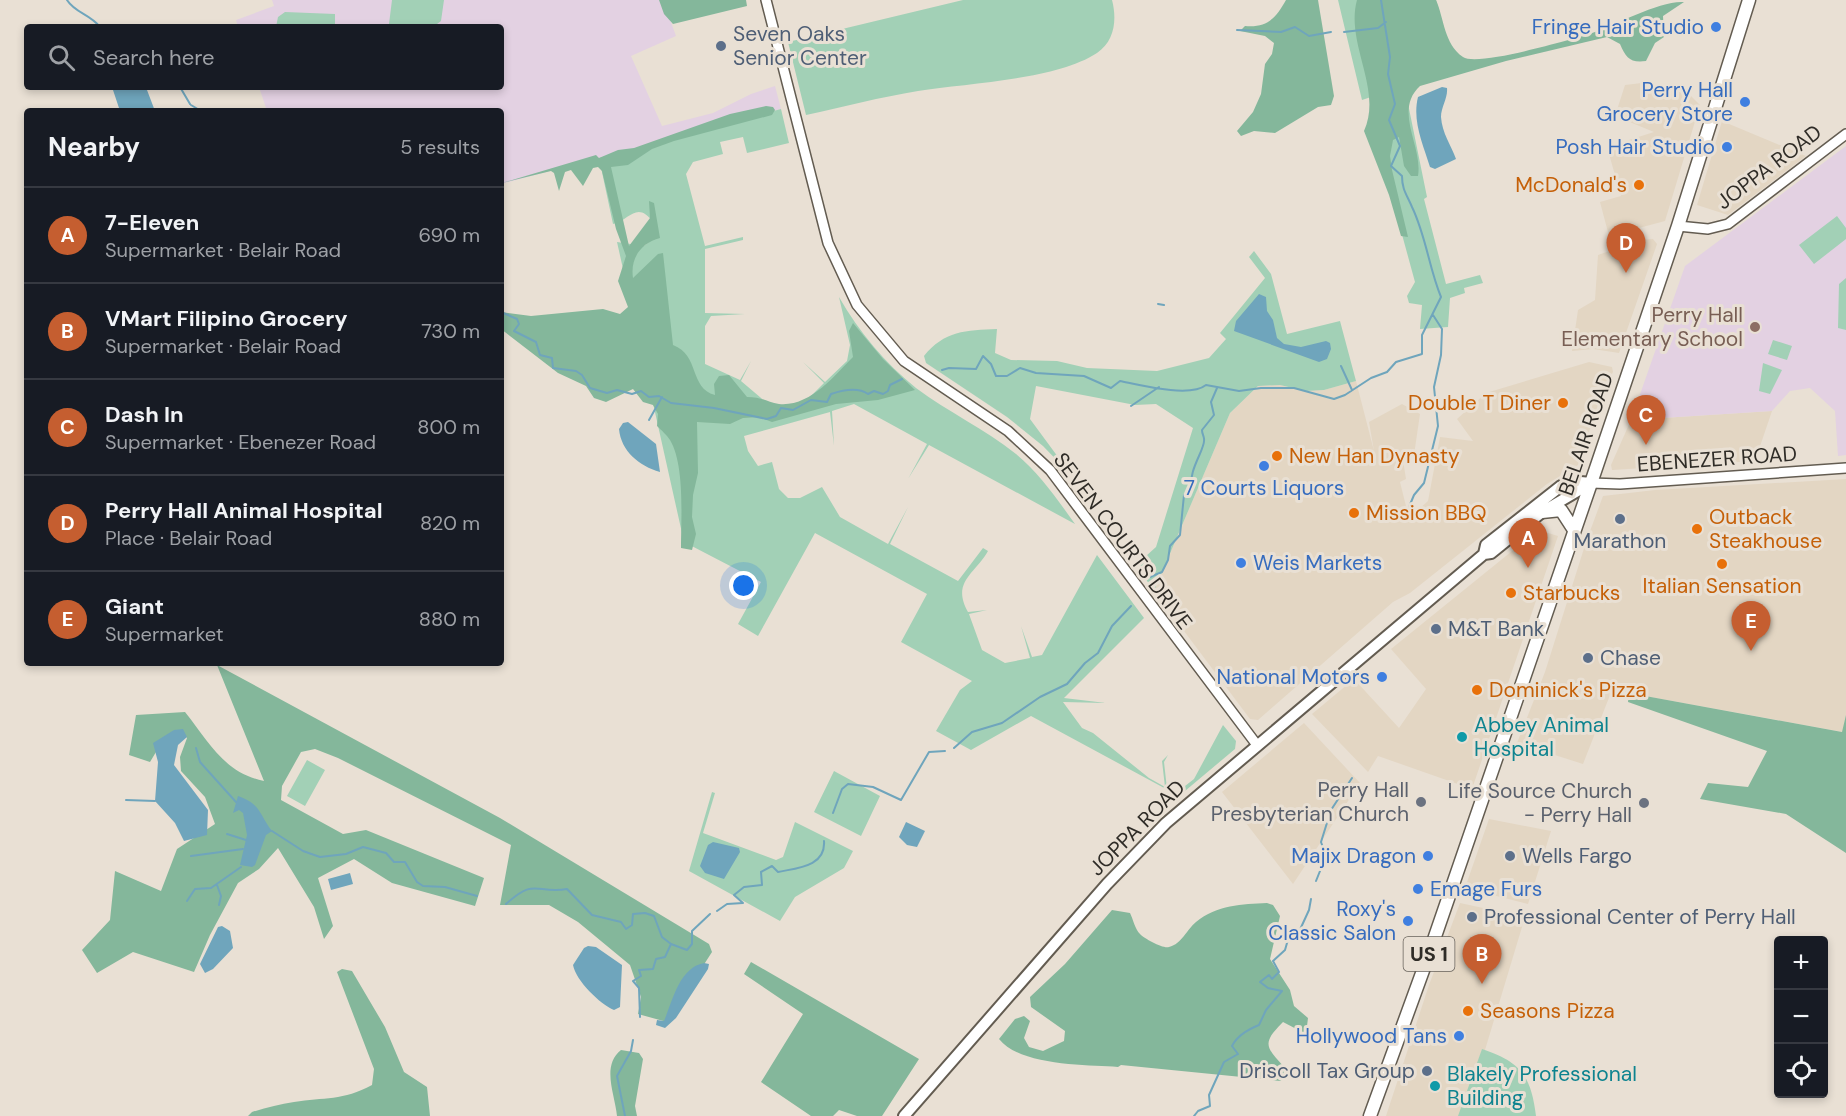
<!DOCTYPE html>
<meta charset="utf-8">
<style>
:root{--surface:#171b24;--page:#20242c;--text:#f1f3f6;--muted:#9ea1a6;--line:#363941;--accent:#c55e30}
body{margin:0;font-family:"DM Sans",sans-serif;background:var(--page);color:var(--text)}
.controls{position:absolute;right:18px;bottom:18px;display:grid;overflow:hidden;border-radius:6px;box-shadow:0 3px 9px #0003}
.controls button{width:54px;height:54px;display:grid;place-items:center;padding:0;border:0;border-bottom:2px solid var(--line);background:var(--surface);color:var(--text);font:30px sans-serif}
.you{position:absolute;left:744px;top:586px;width:21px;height:21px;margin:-15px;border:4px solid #fff;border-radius:50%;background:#1a73e8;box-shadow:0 0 0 9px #1a73e833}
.badge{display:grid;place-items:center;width:39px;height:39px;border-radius:50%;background:var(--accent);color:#fff;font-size:20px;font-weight:700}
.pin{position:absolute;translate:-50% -50px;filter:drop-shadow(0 2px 3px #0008)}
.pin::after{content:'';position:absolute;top:32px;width:21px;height:18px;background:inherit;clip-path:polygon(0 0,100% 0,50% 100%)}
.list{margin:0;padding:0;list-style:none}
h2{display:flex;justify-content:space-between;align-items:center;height:78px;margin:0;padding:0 24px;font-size:26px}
h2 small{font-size:20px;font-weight:400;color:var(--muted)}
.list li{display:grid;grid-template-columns:39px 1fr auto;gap:18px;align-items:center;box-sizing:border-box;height:96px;padding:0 24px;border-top:2px solid var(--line)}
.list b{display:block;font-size:22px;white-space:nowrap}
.list p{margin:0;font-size:20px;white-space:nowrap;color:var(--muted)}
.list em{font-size:20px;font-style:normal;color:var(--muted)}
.icon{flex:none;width:33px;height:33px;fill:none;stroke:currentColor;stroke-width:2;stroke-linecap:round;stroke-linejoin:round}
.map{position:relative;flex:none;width:1846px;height:1116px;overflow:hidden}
.search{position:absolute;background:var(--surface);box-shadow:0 3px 9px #0003;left:24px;top:24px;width:480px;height:66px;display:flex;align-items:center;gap:15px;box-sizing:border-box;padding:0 21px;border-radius:6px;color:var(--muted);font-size:22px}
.panel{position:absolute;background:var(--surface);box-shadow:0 3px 9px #0003;left:24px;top:108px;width:480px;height:558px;border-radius:6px}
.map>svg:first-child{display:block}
</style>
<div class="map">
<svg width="1846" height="1116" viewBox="0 0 1846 1116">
<rect width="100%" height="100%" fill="#e9e0d4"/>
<path fill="#e3d6c3" d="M1650,82l41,14 9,9 -35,116 -56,15 -9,-34 21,-6 -14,-49 47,-15 -39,-16 10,-31z
M1722,121l84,35 -78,59 -31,-10z
M1653,239l4,5 -38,109 -26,-4 -21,2 6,-41 17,-10 3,-45 43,-15z
M1589,362l23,5 1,5 -12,24 -23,69 -31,19 -137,109 -17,9 -135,118 -8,-1 -96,-128 76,-178 28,-27 22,-1 26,6 18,-1 32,-9 18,70 -5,-29 33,-18 18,10 -6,41 -11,5 3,19 -6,3 9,36 19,-17 12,-64 33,4 -16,-22 29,-26z
M1772,411l-17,50 -143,9 -1,-5 20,-45z
M1846,479v236l-3,17 -231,-42 -29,74 -66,-21 28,-71 41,-130 17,-46 52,-6z
M1538,530l20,6 -86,253 -94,-33 -10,16 -56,-58 42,-35 45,49 27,-39 -35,-40z
M1304,723l56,60 -67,101 -71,-92z
M1489,819l62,12 -23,73 -63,-16z
M1460,903l65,14 -40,133h-3l-23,66h-73l43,-131z"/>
<path fill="#e3d1e2" d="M272,0h391l13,36 -45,20 31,70 51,-13 38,-19 24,-8 6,23 -280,75v-73h-234l-8,-24h242v-60h-263l-2,-7 38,-14z
M1846,146v309l-8,1 -3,-45 -25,-23 -20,3 -18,20 -141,9 54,-154z"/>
<path fill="#a2d0b6" d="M392,0h52l-3,21 -8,6 -44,-3z
M963,0h149c5,19 3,41 -15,53 -41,27 -130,30 -179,38 -37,6 -75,16 -112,24l-18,-73z
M1338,0h98l13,46 -44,43 22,108 -3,2 22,85 34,-9 3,8 -19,5 1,5 -15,5 -2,29 -28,2 2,-24 -13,-2 -2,-7 8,-14 -26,-95 -18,-90 -9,3z
M285,12l50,2v13h-59l2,-10z
M781,109l8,34 -42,10 -4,-16 -23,5 3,12 -30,8 -7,12 19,72 38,-9v3l-38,9v64l40,1 -34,2 -6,10v38l35,16 11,-19 -10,20 32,27 32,-6 19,-19 -21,-21 22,20 22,-21 3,-16 -11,-48c20,35 46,66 77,91 32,24 69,41 100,66 24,20 41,45 59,70l-146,-79 -21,34 19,-35 -73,-40 -22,7 2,35 -4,-34 -86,24 4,15 10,15 14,-4 7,27 9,9h12l22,-11 18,30 48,27 20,-37 -18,37 68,37 25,-33 5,3c-13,23 -37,31 -20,61l19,-2 -18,4 13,36 23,13 25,-5 -9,-32 11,31 10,-2 55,-100 47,63 -80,80 42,5 -43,-1 19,26 11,5 56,45 16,9 -3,-26 6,-6 -4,7 3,27 9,4 18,-14 29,-54 13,16 -1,8 -56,47 -148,-80 -60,34 -35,-19 24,-41 12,-9 -71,-39 26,-48 -112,-61 -57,103 -20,-12 23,-42 -77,-40 -67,-300 27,4 10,-8v-15c-17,-23 -23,-4 -41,1l-14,-66z
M1837,216l9,12v11l-32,25 -15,-19z
M1254,251l17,23 16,60 53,-13 16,60 -32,9 -18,1 -26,-6 -22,1 -28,27 -76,178 -18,-26 20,-18 37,-119 -37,-24 -21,1 -99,-19 -6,33 42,57 -29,-30 -36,-29 -81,-54 -2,-7c20,-25 42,-26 73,-27l-2,24 16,7 46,1 30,7 70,3 52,-13 17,-19 -6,-6 45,-55 -16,-21z
M1846,278v52l-8,-2 1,-44z
M1773,340l19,6 -5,14 -19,-6z
M1763,363l19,7 -12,24 -11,-3z
M307,760l18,10 -20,36 -18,-10z
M834,771l46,25 -19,40 -47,-24z
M712,792l3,1 -12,40 73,27 7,-3 12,-35 58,29 -9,17 -49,29 -15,24 -91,-50z
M1482,1049c39,13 49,27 54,67h-78z"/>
<path fill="#84b79b" d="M659,0h87l1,6 -74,18 -9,-10z
M1286,0h32l16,96 -3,9 -13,2 -43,26 -21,-2 -13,5 -4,-5 16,-19 8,-18 4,-30 7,-10 2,-11 -9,-7 -25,-5 5,-5c22,2 31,-8 41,-26z
M1357,0h79c8,18 8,44 27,57 15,10 109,-18 129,-24 23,-8 69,-33 92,-31l-21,14 1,21 -9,6 -9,18c-16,2 -20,-3 -26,-17l-13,-7 -101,24 -86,25c-27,25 3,60 -2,90h-7l-7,-10 -5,-29 -6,3 -3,16 2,14 16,67 -7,-1 -12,-41 -25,-64c19,-42 -19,-88 -7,-131z
M766,106l7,1 2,3 -3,5 -98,26 -22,8 -24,16 -17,2 18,79 21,-28 -1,-17 5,2 6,35c-19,5 -30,20 -27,40l25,-24 5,-1 10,92c27,10 16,43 42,50l-1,-11 5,-8 10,-1 18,22c15,0 20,5 32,7 31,3 55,-28 74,-47l-4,-26 4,-8 30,36 32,31 -37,10 -42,4 -64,18 -13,-5 -16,1 -13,6 -33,-2 1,51 -5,22 -1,22 4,17 -4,16 -11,-2c0,-29 4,-83 -11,-108 -3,-5 -9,-10 -13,-14l1,-12 -5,-9 -10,-3 -10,-13 -27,13 -12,-4 -8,-12 -28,-13 -57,-44v-17l30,4 72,-7 17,5 8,-7 -10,-26 8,-25 -10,-27 -14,-58 -4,-4 -5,1 -10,18 -12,-16 -6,2 -6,19 -5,-18 -3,-2 -49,12 94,-28 3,3 19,-8 16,-2 96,-34z
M217,665l283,153 209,126 3,8 -45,70 -29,-8 3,-17 -11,-32 -52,-43 -29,-17h-49l11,-60 -173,-87 -23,-9 -14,3 -19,34 -1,14 62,34 23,-4 118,48 -9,28 -83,-23 -38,-24 -36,19 15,48 -9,13 -10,-32 -36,-59 -19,21 -21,14 -28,52 -16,37 -61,-20 -36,21 -15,-23 28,-30 5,-49 46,20 16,-42 38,-25 -10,-27 -24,-26 -1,-14 7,-19 -6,-8 -19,12 -12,20 -21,-7 7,-40 49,-3c24,30 39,61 79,69z
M1629,693l213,39 4,-17v138l-60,-39 -86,-15 8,-16 40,4 19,-36 -139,-49z
M1267,903l6,2 7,11 -10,43 20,31 4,16 14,12 -2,16 -23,-12c-22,22 -17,25 2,46l-4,13 -160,-16 -3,2c-31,-2 -98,-1 -119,-28l16,-20 9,-3 6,5 -6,17 5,9 14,4 21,-10 1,-10 -34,-24 -1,-10 35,-33 47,-54 18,3c3,6 5,16 10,21 5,5 23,15 29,13 13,-3 18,-18 27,-25 21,-17 46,-18 71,-19z
M751,962l168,97 -37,57h-25l-18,-6 -6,6h-22l-50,-34 42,-68 -59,-40z
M342,969l10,2 33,56 19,45 23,15 3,29h-182l4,-4c14,-4 28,-8 42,-10 30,-5 49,-1 78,-17l2,-16 -37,-97z
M621,1050l18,3 4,6 -8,47 2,10h-20c-2,-22 -16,-50 4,-66z"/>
<path fill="#6fa5bc" d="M112,87l31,1 4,2 8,21h-35z
M1442,87l5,1c1,10 -6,19 -6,29 1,16 10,28 15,42l-21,10 -5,-2c-7,-23 -18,-46 -12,-70z
M1259,294l7,3 1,14 6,9 4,18 7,6 17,3 25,-6 4,2 1,6 -4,10 -8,3 -85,-31 2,-10z
M628,422l28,22 4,28c-21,-6 -39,-21 -41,-43l4,-6z
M183,729l4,8 -9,8 -4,20 34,45 -1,25 -23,6 -9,-18 -20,-22 3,-39 -5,-19 21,-13z
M238,796c23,8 21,18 34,35l-6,4 -11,30 -3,2 -12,-2 7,-30 -4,-22 -4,-3 -6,3z
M906,822l19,9 -8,16 -10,-2 -8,-8z
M713,842l26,6 1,4 -16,27 -19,-6 -5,-7 8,-21z
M350,873l3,11 -22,6 -3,-11z
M218,927l4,-1 8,5 3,17 -20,21 -8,4 -5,-9z
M588,946l8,1 26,18 -2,42 -6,3c-14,-6 -38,-29 -41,-45l11,-17z
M704,963l5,1 -1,5 -32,49 -11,10 -9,-3 1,-5 7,1c9,-21 15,-53 40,-58z"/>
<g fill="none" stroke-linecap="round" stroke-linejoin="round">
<path stroke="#6fa5bc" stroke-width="2" d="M67,0c8,13 23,14 33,27
M1237,30l44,2 14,-5 14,9 22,-4
M1344,32l34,-4 8,-6
M180,87l10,17
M191,105l10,6
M1158,304l6,1
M501,312l16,7 2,5 -5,7 22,11 4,13 12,3 1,10 23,3 6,4 8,13 17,5 10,-3 15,4 9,-3 8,6 10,-1 12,7 43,5 53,11 9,-3 5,-8 12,2 18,-10 16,2 4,-8c12,-4 27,-7 37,0l6,-3 9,3 5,-3 2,-6 12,-6
M1341,366l11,24
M942,370l7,-2 27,1 7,-13 8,8 5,12h11l13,-8 16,5 48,3 27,12 9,-7c20,4 70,17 86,4l33,6 22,-3h33l40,11 11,-4 26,-17 16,-6 9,-10 26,-8v-19l19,-38c-12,-29 -15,-61 -29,-90 -5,-12 -10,-17 -10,-31l-11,-10 9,-20 -11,-26 6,-16 -7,-30 2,-17 -9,-57
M1131,406l28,-19
M649,420l13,-23
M1409,507l5,-12 10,-12 14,-57 -4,-39 7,-32 1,-26 -9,-14
M1150,577l12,-5 6,-12 2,-14 10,-11 4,-40 8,-5c-5,-20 14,-41 12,-51 0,-3 -2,-5 -2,-9l12,-15 -3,-13 6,-14
M196,748l4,14 36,40
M954,748l18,-16 30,-9 38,-26 27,-13 18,-21 13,-10 14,-27 19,-20
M126,800l29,1
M833,813l9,-24 6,-5 25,3 28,13 28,-48 16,-1
M272,831l31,20 17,6 26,-3 17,-7 23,6 8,9h11l12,20 6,4 22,1 32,9
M227,834l19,6
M191,856l52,-7
M1316,881l10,-25 -5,-14 10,-32 21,-32
M217,885l4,11 -2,9
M187,901l8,-12 16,-1 30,-21
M506,904c30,-27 29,-10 61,-15l25,26 29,7 5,7 6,-4 1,-11 12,-1 9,3 8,21 9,7 16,6 5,-6v-13l18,-17
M717,911l10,-7 16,-1 -9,-8 10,-8 18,-2 -1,-13 11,-6 6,6c18,-4 48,-5 46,-31
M640,1017l-1,-29 -6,-7 8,-5 -2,-6 14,-1 3,-10 9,-2 6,-13
M625,1116l-8,-40 14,-25 2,-11
M1194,1116l4,-5 12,-5 -1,-11 15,-33 14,-8 -6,-8c5,-10 17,-17 27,-21l7,-15 16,-19 -14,-3 -8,-6 9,-7 3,4 7,-7 -6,-11 12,-11 4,-14 5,-5 4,3 11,-24 2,-11"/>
<g stroke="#635c51" stroke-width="12">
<path id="secondary" d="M766,0l62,243 29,62 47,56 104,70 42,39 207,275
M1678,226l30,3 20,-5 118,-90
M1591,483l29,1 226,-16"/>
</g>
<g stroke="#635c51" stroke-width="14">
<path id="primary" d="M1484,554l2,-9 75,-59 9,-5 21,2
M904,1116l203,-232 59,-61 318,-269 7,-1 51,-41 49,-29"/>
</g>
<g stroke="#635c51" stroke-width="15">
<path id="highway" d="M1542,512l19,-2 13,20
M1370,1116l59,-162 162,-471 87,-257 71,-226"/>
</g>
<use href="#secondary" stroke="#fff" stroke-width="9"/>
<use href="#primary" stroke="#fff" stroke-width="10"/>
<use href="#highway" stroke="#fff" stroke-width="12"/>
</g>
<g fill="#3f7fe0" stroke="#e9e0d4" stroke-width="2">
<circle cx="1716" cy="27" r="6"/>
<circle cx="1745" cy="102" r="6"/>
<circle cx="1727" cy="147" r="6"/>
<circle cx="1264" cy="466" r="6"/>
<circle cx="1241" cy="563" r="6"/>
<circle cx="1382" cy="677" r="6"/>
<circle cx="1428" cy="856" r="6"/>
<circle cx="1418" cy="889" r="6"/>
<circle cx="1408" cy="921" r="6"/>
<circle cx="1459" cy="1036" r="6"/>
</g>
<g fill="#5c6f8a" stroke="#e9e0d4" stroke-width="2">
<circle cx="721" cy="46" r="6"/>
<circle cx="1620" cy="519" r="6"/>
<circle cx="1436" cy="629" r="6"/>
<circle cx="1588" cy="658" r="6"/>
<circle cx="1510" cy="856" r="6"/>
<circle cx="1472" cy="917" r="6"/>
<circle cx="1427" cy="1071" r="6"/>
</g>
<g fill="#e8710a" stroke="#e9e0d4" stroke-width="2">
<circle cx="1639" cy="185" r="6"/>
<circle cx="1563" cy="403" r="6"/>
<circle cx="1277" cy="456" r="6"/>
<circle cx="1354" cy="513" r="6"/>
<circle cx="1697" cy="529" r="6"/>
<circle cx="1722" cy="564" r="6"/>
<circle cx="1511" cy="593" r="6"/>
<circle cx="1477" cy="690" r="6"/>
<circle cx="1468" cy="1011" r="6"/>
</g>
<circle fill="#8d6e63" stroke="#e9e0d4" stroke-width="2" cx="1755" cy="327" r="6"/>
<g fill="#0f9aa8" stroke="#e9e0d4" stroke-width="2">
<circle cx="1462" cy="737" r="6"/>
<circle cx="1435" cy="1086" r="6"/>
</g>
<g fill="#6b7280" stroke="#e9e0d4" stroke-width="2">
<circle cx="1421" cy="802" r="6"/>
<circle cx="1644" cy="803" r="6"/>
</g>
<g text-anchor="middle" stroke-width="6" stroke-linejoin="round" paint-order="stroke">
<rect fill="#e9e0d4" stroke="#67625b" stroke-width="1.5" x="1403.5" y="937" width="51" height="34" rx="4.5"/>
<g font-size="20" font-weight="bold" fill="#2f2c27">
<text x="1429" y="961">US 1</text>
</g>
<g font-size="21" fill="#366cbe" stroke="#e9e0d4" text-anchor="end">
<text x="1704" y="34">Fringe Hair Studio</text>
<text x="1733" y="97">Perry Hall<tspan x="1733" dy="24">Grocery Store</tspan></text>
<text x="1715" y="154">Posh Hair Studio</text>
<text x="1264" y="495" text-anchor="middle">7 Courts Liquors</text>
<text x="1253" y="570" text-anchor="start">Weis Markets</text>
<text x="1370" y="684">National Motors</text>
<text x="1416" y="863">Majix Dragon</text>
<text x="1430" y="896" text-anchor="start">Emage Furs</text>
<text x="1396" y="916">Roxy's<tspan x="1396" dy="24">Classic Salon</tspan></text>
<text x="1447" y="1043">Hollywood Tans</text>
</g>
<g font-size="21" fill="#4e5e75" stroke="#e9e0d4" text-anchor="start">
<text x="733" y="41">Seven Oaks<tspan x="733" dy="24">Senior Center</tspan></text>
<text x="1620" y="548" text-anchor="middle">Marathon</text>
<text x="1448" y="636">M&amp;T Bank</text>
<text x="1600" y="665">Chase</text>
<text x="1522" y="863">Wells Fargo</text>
<text x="1484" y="924">Professional Center of Perry Hall</text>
<text x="1415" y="1078" text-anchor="end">Driscoll Tax Group</text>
</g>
<g font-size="21" fill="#2f2c27" stroke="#e9e0d4">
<text transform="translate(1769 167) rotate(-37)" y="7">JOPPA ROAD</text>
<text transform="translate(1586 434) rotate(-71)" y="7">BELAIR ROAD</text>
<text transform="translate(1717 459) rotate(-4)" y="7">EBENEZER ROAD</text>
<text transform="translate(1123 541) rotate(53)" y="7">SEVEN COURTS DRIVE</text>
<text transform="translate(1137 828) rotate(-45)" y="7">JOPPA ROAD</text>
</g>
<g font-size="21" fill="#c56008" stroke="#e9e0d4" text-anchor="start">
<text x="1627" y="192" text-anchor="end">McDonald's</text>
<text x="1551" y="410" text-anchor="end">Double T Diner</text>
<text x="1289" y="463">New Han Dynasty</text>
<text x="1366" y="520">Mission BBQ</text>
<text x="1709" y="524">Outback<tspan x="1709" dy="24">Steakhouse</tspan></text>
<text x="1722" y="593" text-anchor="middle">Italian Sensation</text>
<text x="1523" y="600">Starbucks</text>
<text x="1489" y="697">Dominick's Pizza</text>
<text x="1480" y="1018">Seasons Pizza</text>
</g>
<g font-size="21" fill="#785e54" stroke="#e9e0d4" text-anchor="end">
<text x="1743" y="322">Perry Hall<tspan x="1743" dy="24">Elementary School</tspan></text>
</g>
<g font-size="21" fill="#0d838f" stroke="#e9e0d4" text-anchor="start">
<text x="1474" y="732">Abbey Animal<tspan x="1474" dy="24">Hospital</tspan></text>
<text x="1447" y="1081">Blakely Professional<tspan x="1447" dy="24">Building</tspan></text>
</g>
<g font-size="21" fill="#5b616d" stroke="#e9e0d4" text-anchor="end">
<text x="1409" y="797">Perry Hall<tspan x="1409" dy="24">Presbyterian Church</tspan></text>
<text x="1632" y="798">Life Source Church<tspan x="1632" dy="24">- Perry Hall</tspan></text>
</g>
</g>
</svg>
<div class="controls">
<button>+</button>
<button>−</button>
<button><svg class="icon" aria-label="locate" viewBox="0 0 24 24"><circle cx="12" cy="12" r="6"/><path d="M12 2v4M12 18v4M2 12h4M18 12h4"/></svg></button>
</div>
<div class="you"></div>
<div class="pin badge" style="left:1528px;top:568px">A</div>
<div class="pin badge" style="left:1482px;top:984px">B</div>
<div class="pin badge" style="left:1646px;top:445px">C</div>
<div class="pin badge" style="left:1626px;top:273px">D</div>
<div class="pin badge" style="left:1751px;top:651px">E</div>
<div class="search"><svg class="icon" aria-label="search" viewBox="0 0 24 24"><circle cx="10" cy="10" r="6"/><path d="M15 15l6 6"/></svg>Search here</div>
<section class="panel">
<h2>Nearby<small>5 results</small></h2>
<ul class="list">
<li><span class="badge">A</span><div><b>7-Eleven</b><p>Supermarket · Belair Road</p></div><em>690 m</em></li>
<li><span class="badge">B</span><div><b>VMart Filipino Grocery</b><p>Supermarket · Belair Road</p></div><em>730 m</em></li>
<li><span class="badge">C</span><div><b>Dash In</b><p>Supermarket · Ebenezer Road</p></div><em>800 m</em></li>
<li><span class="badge">D</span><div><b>Perry Hall Animal Hospital</b><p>Place · Belair Road</p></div><em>820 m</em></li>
<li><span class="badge">E</span><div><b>Giant</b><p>Supermarket</p></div><em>880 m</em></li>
</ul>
</section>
</div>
